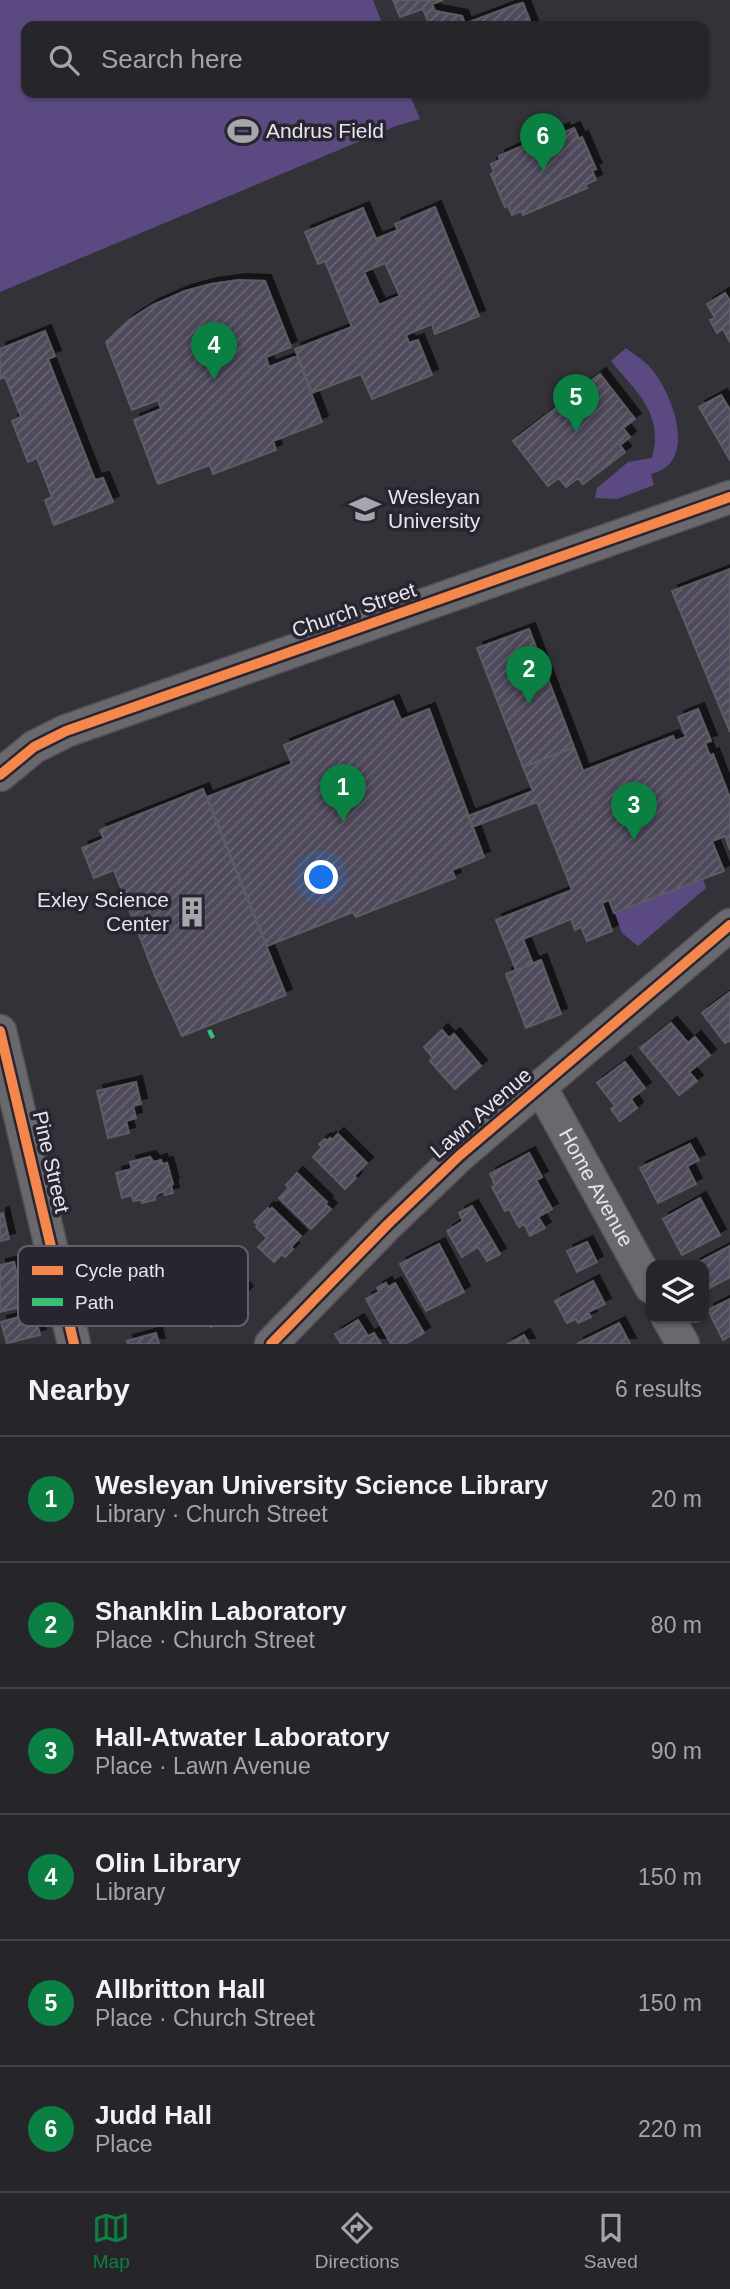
<!DOCTYPE html>
<meta charset="utf-8">
<style>
:root{--surface:#26262a;--page:#2e2e32;--text:#f1f3f6;--muted:#a4a5a8;--line:#424347;--accent:#0b8043}
body{margin:0;font-family:Helvetica,sans-serif;background:var(--page);color:var(--text)}
.controls{position:absolute;right:21px;bottom:21px;display:grid;overflow:hidden;border-radius:14px;box-shadow:0 2px 5px #0004}
.controls button{width:63px;height:63px;display:grid;place-items:center;padding:0;border:0;border-bottom:2px solid var(--line);background:var(--surface);color:var(--text);font:35px sans-serif}
.you{position:absolute;left:322px;top:878px;width:24px;height:24px;margin:-18px;border:5px solid #fff;border-radius:50%;background:#1a73e8;box-shadow:0 0 0 10px #1a73e833}
.badge{display:grid;place-items:center;width:46px;height:46px;border-radius:50%;background:var(--accent);color:#fff;font-size:23px;font-weight:700}
.pin{position:absolute;translate:-50% -58px;filter:drop-shadow(0 2px 4px #0008)}
.pin::after{content:'';position:absolute;top:37px;width:24px;height:21px;background:inherit;clip-path:polygon(0 0,100% 0,50% 100%)}
.list{margin:0;padding:0;list-style:none}
h2{display:flex;justify-content:space-between;align-items:center;height:91px;margin:0;padding:0 28px;font-size:30px}
h2 small{font-size:23px;font-weight:400;color:var(--muted)}
.list li{display:grid;grid-template-columns:46px 1fr auto;gap:21px;align-items:center;box-sizing:border-box;height:126px;padding:0 28px;border-top:2px solid var(--line)}
.list b{display:block;font-size:26px;white-space:nowrap}
.list p{margin:0;font-size:23px;white-space:nowrap;color:var(--muted)}
.list em{font-size:23px;font-style:normal;color:var(--muted)}
.icon{flex:none;width:38px;height:38px;fill:none;stroke:currentColor;stroke-width:2;stroke-linecap:round;stroke-linejoin:round}
.map{position:relative;flex:none;width:730px;height:1344px;overflow:hidden}
.search{position:absolute;background:var(--surface);box-shadow:0 2px 5px #0004;left:21px;right:21px;top:21px;height:77px;display:flex;align-items:center;gap:18px;box-sizing:border-box;padding:0 24px;border-radius:14px;color:var(--muted);font-size:26px}
.sheet{height:847px;background:var(--surface)}
nav{display:flex;justify-content:space-around;align-items:center;box-sizing:border-box;height:98px;border-top:2px solid var(--line);background:var(--surface);font-size:19px;color:var(--muted)}
nav a{display:grid;justify-items:center;gap:4px}
nav .on{color:var(--accent)}
.map>svg:first-child{display:block}
</style>
<div class="map">
<svg width="730" height="1344" viewBox="0 0 730 1344">
<defs>
<pattern id="building-hatch" width="6" height="6" patternUnits="userSpaceOnUse" patternTransform="scale(1.75)"><rect width="6" height="6" fill="#504a5c"/><path d="M-1 1l2-2M0 6l6-6M5 7l2-2" fill="none" stroke="#696474"/></pattern>
<filter id="shadow"><feDropShadow dx="6" dy="-6" stdDeviation="0" flood-color="#0009"/></filter>
</defs>
<rect width="100%" height="100%" fill="#333238"/>
<path fill="#5a4a81" d="M0,0h373l10,26h-357v67h383l11,26 -24,7 -396,166z
M626,348c7,6 16,11 22,17 24,25 52,98 3,109l3,11 -37,14 -22,-1 2,-10 31,-26 24,-4c12,-45 -15,-65 -41,-97z
M703,879l3,9 -68,58 -16,-13 -8,-20z"/>
<path fill="url(#building-hatch)" stroke="#5d5c62" stroke-width="2" fill-rule="evenodd" filter="url(#shadow)" d="M393,0h50l-11,4 3,7 27,5 3,8 -6,2h-29l-7,-17 -23,8z
M523,3l9,23h-73l56,-21z
M574,128l5,11 3,-2 14,32 -4,1 4,10 -11,5 2,3 -64,27 -2,-4 -9,4 -4,-9 -3,1 -14,-33 3,-2 -3,-8 9,-4 -1,-4 64,-27 2,3z
M435,207l44,109 -44,18 -3,-10 -26,11 3,8 9,-3 14,35 -60,24 -11,-25 -49,19 -17,-44 57,-22 -27,-66 -7,3 -13,-32 58,-24 13,31 22,-9 -3,-6zM385,263l15,33 -21,9 -15,-33z
M239,280l26,1 26,66 -25,10 3,10 28,-11 25,66 -49,19 3,9 -63,24 -3,-9 -52,19 -24,-64 27,-11 -3,-9 -26,10 -26,-68 23,-22 24,-15 32,-14 26,-7z
M725,293l5,8v41l-7,-13 -6,4 -7,-13 5,-2 -8,-14z
M45,331l10,25 -7,3 47,121 8,-2 10,24 -59,23 -9,-25 7,-3 -15,-39 -9,4 -16,-41 9,-4 -16,-40 -5,2v-30z
M600,374l35,45 -12,9 7,9 -10,8 5,7 -42,32 -5,-6 -12,9 -7,-9 -11,8 -35,-45z
M721,395l9,15v50l-31,-53z
M730,569v163l-58,-141z
M529,629l45,118 -51,20 -46,-119z
M393,701l8,19 28,-11 55,148 -32,13 3,8 -99,39 -3,-5 -86,34 -60,-149 85,-33 -8,-19z
M698,709l13,32 -6,2 5,13 3,-2 17,44v52l-5,-14 -13,5 12,30 -110,42 -5,-13 -5,2 -2,1 10,28 -25,10 -6,-14 -6,3 -4,-11 -48,20 10,25 -17,6 -20,-50 76,-30 -35,-88 -65,25 -4,-11 65,-25 -10,-24 51,-20 9,24 90,-35 2,5 11,-4 -8,-20z
M203,789l83,206 -104,41 -27,-60 -41,-106 -20,8 -12,-30 22,-9 -4,-9z
M541,960l20,54 -35,14 -20,-54z
M730,992v50l-1,-2 -4,3 -23,-30z
M671,1023l17,20 7,-6 15,18 -21,17 8,9 -18,14 -39,-47z
M442,1030l7,8 5,-4 27,32 -26,23 -25,-28 3,-3 -9,-11z
M625,1062l20,26 -14,11 6,9 -17,13 -9,-12 4,-3 -18,-23z
M136,1082l5,22 -8,2 3,12 -10,3 3,12 -21,5 -11,-47z
M338,1134l29,29 -13,13 2,2 -11,11 -32,-32 9,-10 -3,-3 6,-5 2,2 3,-3 2,2z
M690,1144l9,16 -12,6 9,18 -38,19 -18,-35z
M529,1153l13,24 -6,3 16,29 -14,8 7,11 -15,8 -6,-12 -5,3 -10,-18 -4,2 -13,-24 3,-2 -5,-11z
M150,1157l4,5 7,-2 1,4 5,-1 6,21 -2,1 2,8 -8,2 -1,-4 -5,2 -4,3v4l-13,3 -1,-3 -8,1 -1,-6 -10,3 -6,-25 16,-4 -2,-7z
M297,1173l30,29 -2,2 6,5 -20,20 -32,-31 10,-10 -3,-3z
M700,1198l20,37 -38,20 -19,-36z
M472,1206l28,48 -13,7 -9,-14 -16,10 -15,-26 16,-10 -4,-8z
M268,1208l2,2 2,-2 29,28 -10,11 2,2 -8,8 -3,-3 -8,8 -16,-15 9,-9 -11,-11 2,-2 -4,-3z
M3,1213l6,26 -9,2v-27z
M587,1242l10,20 -20,10 -10,-21z
M439,1244l25,48 -38,19 -26,-47z
M730,1246v31l-26,14v-26h-10z
M209,1253l38,39 -36,35 -18,-17 14,-14 -20,-22z
M14,1262l10,44 -24,6v-47z
M593,1281l12,23 -17,8 3,5 -13,6 -2,-4 -9,4 -12,-22z
M386,1283l2,4 7,-4 29,50 -19,11h-14l-25,-45 13,-7 -2,-4z
M730,1299v37l-7,4 -15,-30z
M34,1313l6,22 -33,8 -6,-21z
M358,1320l10,16 6,-3 7,11h-40l-6,-10z
M619,1323l11,21h-53z
M156,1333l3,11h-31l-1,-3z
M524,1335l5,9h-21z"/>
<g fill="none" stroke-linecap="round" stroke-linejoin="round">
<g stroke="#504f55" stroke-width="35">
<g id="minor">
<path d="M0,775l34,-28 32,-16 664,-234"/>
<path d="M0,1031l74,313"/>
<path id="s1" d="M540,1086l111,201"/>
<path d="M668,1318l15,26"/>
<path d="M271,1344l116,-119 72,-69 271,-231"/>
</g>
</g>
<use href="#minor" stroke="#69686d" stroke-width="32"/>
<path stroke="#3abd76" stroke-width="9" stroke-dasharray="18 9" stroke-linecap="butt" d="M209,1035l4,-2"/>
<g stroke="#282531" stroke-width="15">
<path id="cycleway" d="M0,775l34,-28 32,-16 664,-234
M0,1031l74,313
M271,1344l116,-119 72,-69 271,-231"/>
</g>
<use href="#cycleway" stroke="#f5874c" stroke-width="10"/>
</g>
<defs>
<g id="stadium-bare" transform="scale(2.415)"><path d="M0-5a6.5 5 0 1 0 0 10a6.5 5 0 1 0 0-10ZM-3.5-1.8h7v3.6h-7Z" fill="#a7a6ad" stroke="#282531" stroke-width="2.5" paint-order="stroke"/></g>
<g id="university-bare" transform="scale(2.415)"><path d="M0-5L7-2L0 1L-7-2ZM-4 1L0 2.5L4 1V4Q0 6-4 4Z" fill="#a7a6ad" stroke="#282531" stroke-width="2.5" paint-order="stroke"/></g>
<g id="building-bare" transform="scale(2.415)"><path d="M-4-6H4V6H1V3H-1V6H-4ZM-2.5-4.3h1.7v1.8h-1.7ZM.8-4.3h1.7v1.8H.8ZM-2.5-1h1.7V.8h-1.7ZM.8-1h1.7V.8H.8Z" fill="#a7a6ad" stroke="#282531" stroke-width="2.5" paint-order="stroke"/></g>
</defs>
<g fill-rule="evenodd">
<use href="#stadium-bare" x="243" y="131"/>
<use href="#university-bare" x="365" y="509"/>
<use href="#building-bare" x="192" y="912"/>
</g>
<g text-anchor="middle" stroke-width="7" stroke-linejoin="round" paint-order="stroke">
<g font-size="21" fill="#e6e5ec" stroke="#282531" text-anchor="start">
<text x="266" y="138">Andrus Field</text>
<text x="388" y="504">Wesleyan<tspan x="388" dy="24">University</tspan></text>
<text x="169" y="907" text-anchor="end">Exley Science<tspan x="169" dy="24">Center</tspan></text>
</g>
<g font-size="21" fill="#e6e5ec" stroke="#282531">
<text transform="translate(354 610) rotate(-19)" y="7">Church Street</text>
<text transform="translate(481 1113) rotate(-41)" y="7">Lawn Avenue</text>
<text transform="translate(51 1162) rotate(77)" y="7">Pine Street</text>
<text dy="7" stroke="none"><textPath href="#s1" startOffset="116">Home Avenue</textPath></text>
</g>
</g>
<rect x="18" y="1246" width="230" height="80" rx="10" fill="#282531" stroke="#615f69" stroke-width="2"/>
<rect x="32" y="1266" width="31" height="9" fill="#f5874c"/>
<rect x="32" y="1298" width="31" height="8" fill="#3abd76"/>
<g font-size="19" fill="#e6e5ec">
<text x="75" y="1277">Cycle path</text>
<text x="75" y="1309">Path</text>
</g>
</svg>
<div class="controls">
<button><svg class="icon" aria-label="layers" viewBox="0 0 24 24"><path d="M12 4l9 5-9 5-9-5zM3 14l9 5 9-5"/></svg></button>
</div>
<div class="you"></div>
<div class="pin badge" style="left:343px;top:822px">1</div>
<div class="pin badge" style="left:529px;top:704px">2</div>
<div class="pin badge" style="left:634px;top:840px">3</div>
<div class="pin badge" style="left:214px;top:380px">4</div>
<div class="pin badge" style="left:576px;top:432px">5</div>
<div class="pin badge" style="left:543px;top:171px">6</div>
<div class="search"><svg class="icon" aria-label="search" viewBox="0 0 24 24"><circle cx="10" cy="10" r="6"/><path d="M15 15l6 6"/></svg>Search here</div>
</div>
<section class="sheet">
<h2>Nearby<small>6 results</small></h2>
<ul class="list">
<li><span class="badge">1</span><div><b>Wesleyan University Science Library</b><p>Library · Church Street</p></div><em>20 m</em></li>
<li><span class="badge">2</span><div><b>Shanklin Laboratory</b><p>Place · Church Street</p></div><em>80 m</em></li>
<li><span class="badge">3</span><div><b>Hall-Atwater Laboratory</b><p>Place · Lawn Avenue</p></div><em>90 m</em></li>
<li><span class="badge">4</span><div><b>Olin Library</b><p>Library</p></div><em>150 m</em></li>
<li><span class="badge">5</span><div><b>Allbritton Hall</b><p>Place · Church Street</p></div><em>150 m</em></li>
<li><span class="badge">6</span><div><b>Judd Hall</b><p>Place</p></div><em>220 m</em></li>
</ul>
</section>
<nav>
<a class="on"><svg class="icon" aria-label="map" viewBox="0 0 24 24"><path d="M3 6l6-2 6 2 6-2v14l-6 2-6-2-6 2zM9 4v14M15 6v14"/></svg>Map</a>
<a><svg class="icon" aria-label="directions" viewBox="0 0 24 24"><path d="M12 3l9 9-9 9-9-9zM9 14v-3h6M13 9l2 2-2 2"/></svg>Directions</a>
<a><svg class="icon" aria-label="saved" viewBox="0 0 24 24"><path d="M7 4h10v16l-5-4-5 4z"/></svg>Saved</a>
</nav>
